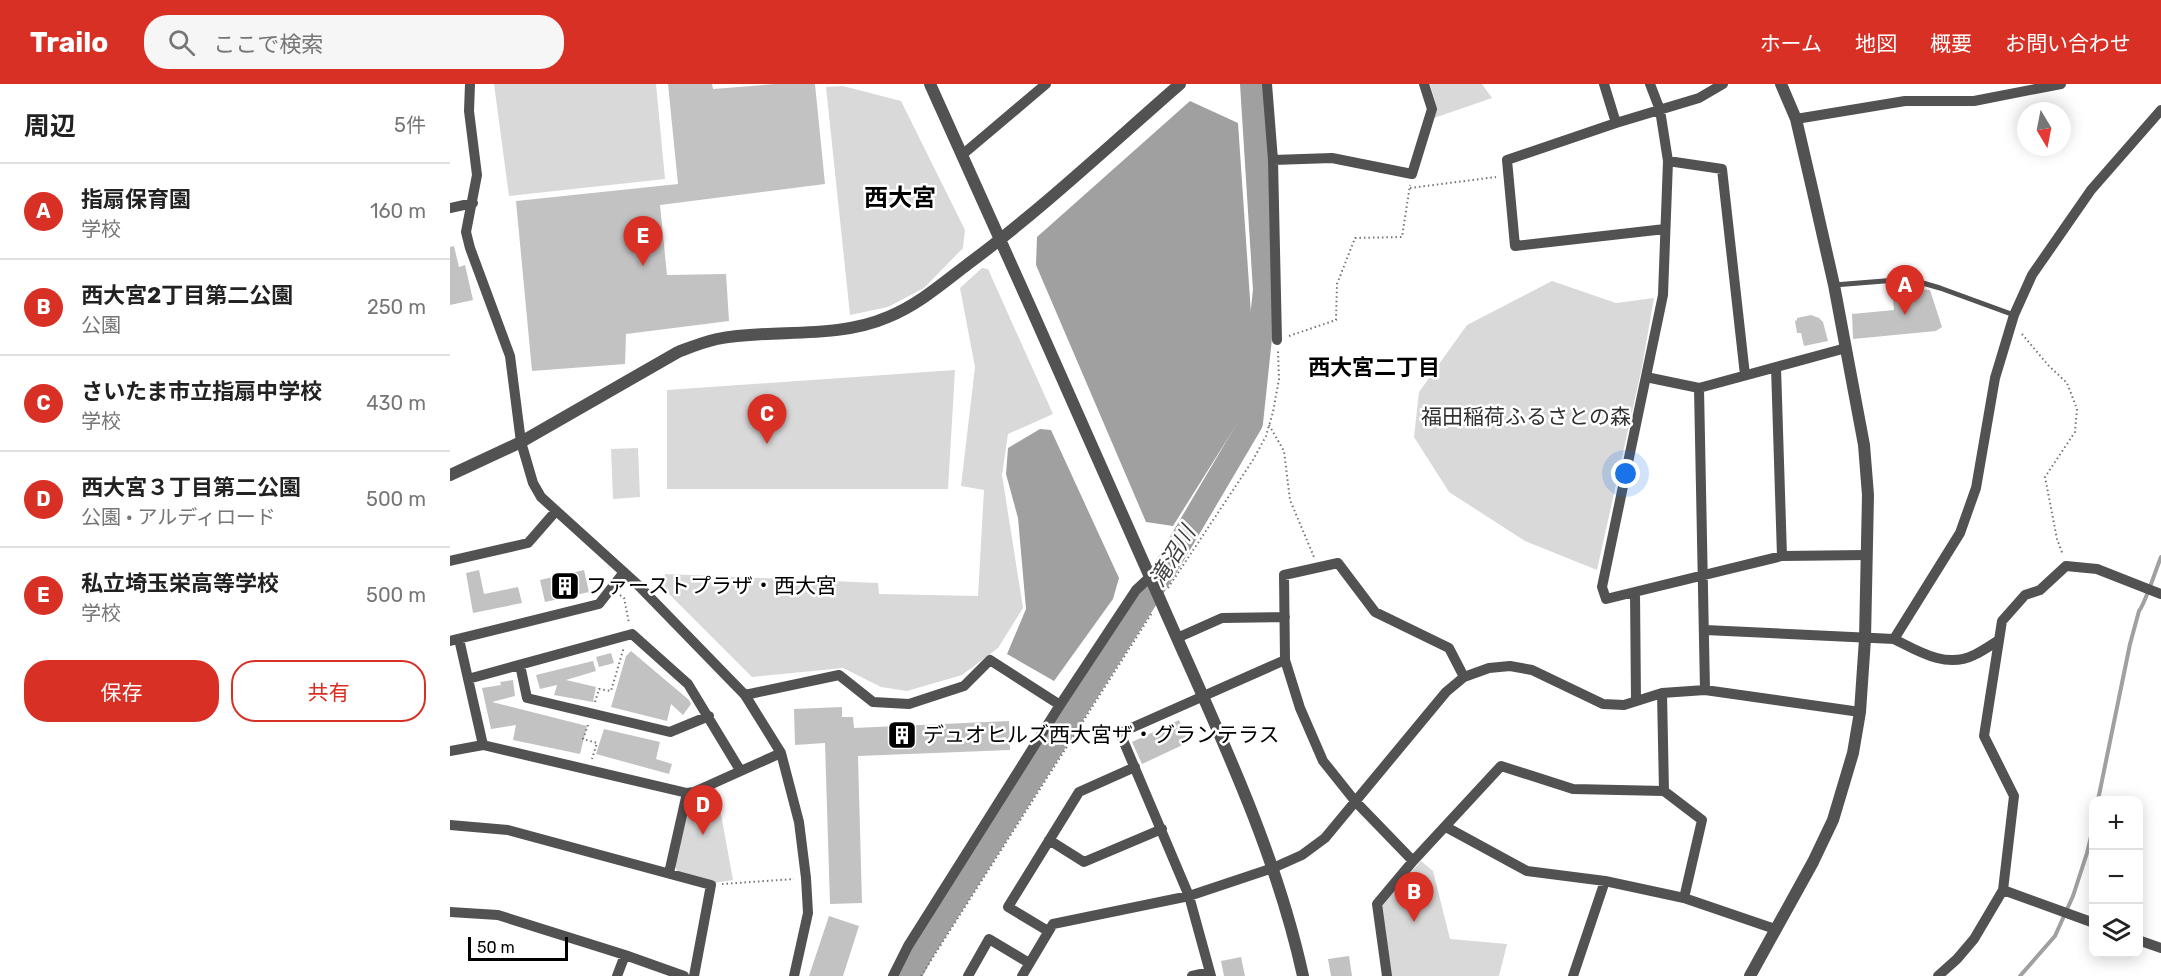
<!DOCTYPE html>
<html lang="ja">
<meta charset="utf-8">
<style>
:root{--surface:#fff;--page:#f6f6f6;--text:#222;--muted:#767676;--line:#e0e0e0;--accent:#d93025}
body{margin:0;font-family:Rubik,"Noto Sans JP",sans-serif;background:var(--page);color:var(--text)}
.controls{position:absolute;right:18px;bottom:18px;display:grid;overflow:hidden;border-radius:12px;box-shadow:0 3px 15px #0003}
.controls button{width:54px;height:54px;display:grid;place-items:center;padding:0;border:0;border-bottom:2px solid var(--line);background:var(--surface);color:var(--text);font:30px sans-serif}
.compass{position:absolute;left:1567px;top:18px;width:54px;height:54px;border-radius:50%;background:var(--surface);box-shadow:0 3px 15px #0003;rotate:170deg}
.scale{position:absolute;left:18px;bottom:15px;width:100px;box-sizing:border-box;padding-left:6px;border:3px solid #000;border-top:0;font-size:16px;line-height:21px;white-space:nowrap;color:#000;-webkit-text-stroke:4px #fff;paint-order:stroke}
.you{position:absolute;left:1176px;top:390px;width:21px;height:21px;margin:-15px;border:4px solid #fff;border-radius:50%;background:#1a73e8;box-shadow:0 0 0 9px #1a73e833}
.badge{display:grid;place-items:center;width:39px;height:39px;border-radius:50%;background:var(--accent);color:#fff;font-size:20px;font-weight:700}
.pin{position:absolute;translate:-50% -50px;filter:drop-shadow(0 2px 3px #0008)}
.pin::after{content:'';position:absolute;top:32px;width:21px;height:18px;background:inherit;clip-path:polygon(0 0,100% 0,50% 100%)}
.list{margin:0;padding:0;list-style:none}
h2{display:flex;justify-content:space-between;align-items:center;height:78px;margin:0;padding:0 24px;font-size:26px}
h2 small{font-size:20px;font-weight:400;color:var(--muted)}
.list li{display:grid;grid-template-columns:39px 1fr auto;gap:18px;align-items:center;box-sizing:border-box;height:96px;padding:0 24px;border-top:2px solid var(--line)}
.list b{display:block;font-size:22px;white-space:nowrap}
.list p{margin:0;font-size:20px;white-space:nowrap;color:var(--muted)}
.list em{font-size:20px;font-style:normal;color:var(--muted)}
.actions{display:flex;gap:12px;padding:18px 24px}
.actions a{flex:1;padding:14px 0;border:2px solid var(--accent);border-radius:24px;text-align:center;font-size:21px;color:var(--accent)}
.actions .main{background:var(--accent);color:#fff}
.icon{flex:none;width:33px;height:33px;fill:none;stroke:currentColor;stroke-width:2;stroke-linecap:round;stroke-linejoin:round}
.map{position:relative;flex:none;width:1711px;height:892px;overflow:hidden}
header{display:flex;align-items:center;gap:36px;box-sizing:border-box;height:84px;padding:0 30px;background:var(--accent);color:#fff}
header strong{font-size:28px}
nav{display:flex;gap:33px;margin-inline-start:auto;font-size:21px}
.search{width:420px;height:54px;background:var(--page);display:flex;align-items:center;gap:15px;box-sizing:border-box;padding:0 21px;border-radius:24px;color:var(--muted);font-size:22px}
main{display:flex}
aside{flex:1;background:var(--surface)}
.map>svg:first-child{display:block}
</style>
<header>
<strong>Trailo</strong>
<div class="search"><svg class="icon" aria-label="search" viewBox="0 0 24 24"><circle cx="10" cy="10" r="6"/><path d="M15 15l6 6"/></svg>ここで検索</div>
<nav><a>ホーム</a><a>地図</a><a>概要</a><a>お問い合わせ</a></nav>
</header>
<main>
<aside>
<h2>周辺<small>5件</small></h2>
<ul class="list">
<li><span class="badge">A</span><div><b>指扇保育園</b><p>学校</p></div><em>160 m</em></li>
<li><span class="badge">B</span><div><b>西大宮2丁目第二公園</b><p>公園</p></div><em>250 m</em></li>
<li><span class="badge">C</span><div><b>さいたま市立指扇中学校</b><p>学校</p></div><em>430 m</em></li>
<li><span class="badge">D</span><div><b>西大宮３丁目第二公園</b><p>公園 · アルディロード</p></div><em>500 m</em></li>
<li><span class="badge">E</span><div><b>私立埼玉栄高等学校</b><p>学校</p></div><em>500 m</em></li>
</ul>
<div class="actions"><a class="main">保存</a><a>共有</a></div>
</aside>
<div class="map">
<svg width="1711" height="892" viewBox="0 0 1711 892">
<rect width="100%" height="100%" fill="#fff"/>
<path fill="#d9d9d9" d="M44,0h162l9,95 -156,17z
M980,0h52l10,14 -58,20 3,-10z
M393,2l58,15 64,129 -2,18 -39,40 -36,19 -38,8 -24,-228z
M532,184l6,1 65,145 -45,20 -6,41 21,133 -25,40 -36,27 -55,16 -26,-4 -38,-19 -91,9 -88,-88 1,-15 213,9 1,11 99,2 6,-106 -23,-4 14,-119 -15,-79z
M1102,197l64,22 38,-5 -12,69 -45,203 -72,-29 -76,-49 -35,-55 5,-45 48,-67z
M505,286l-7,119h-281v-99z
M188,364l2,49 -27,2 -2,-50z
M266,703l17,93 -19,3 -36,-10 -3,-7 13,-62 5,-6z
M971,777l12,10 17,68 57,5 -8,32h-108l-10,-71z"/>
<path fill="#a0a0a0" d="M740,17l48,22 15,220 -13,76 -67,107 -27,-4 -110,-257 1,-28z
M590,345l11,1 68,148 -6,21 -59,82 -47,-27 19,-45 -8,-91 -12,-44 2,-26z"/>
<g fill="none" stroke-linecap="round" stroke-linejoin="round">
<path stroke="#a0a0a0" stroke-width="4" d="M1648,716l32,-156 9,-33c6,-7 17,-42 22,-54
M1570,892l35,-40 18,-40 14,-43 7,-29"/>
<path stroke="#a0a0a0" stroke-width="24" d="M459,892l14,-26 243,-383 85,-144 14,-133 -13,-206"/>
</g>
<path fill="#c2c2c2" d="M218,0h44l1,5 62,-5h40l10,100 -165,21 7,70 59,-1 3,47 -103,13 -1,30 -93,7 -16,-170 162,-17z
M4,162l5,21 6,-2 8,35 -23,5v-58z
M1461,201l7,2v2l12,1 12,37 -6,4 -83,8 -1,-25 42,-4 -2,-22z
M1361,231l8,3 4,4 5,19 -24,5 -3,-13h-4l-2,-12 2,-1v-2z
M29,486l5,24 34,-7 4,16 -49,10 -7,-40z
M134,486l5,22 -44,10 -5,-22z
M181,567l58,49 2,4 -8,11 -12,-11 -4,17 -56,-14 15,-51z
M161,569l3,10 -15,4 -3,-10z
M143,577l3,10 -30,9 30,7 -3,15 -39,-7 3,-10 -17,4 -4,-14z
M63,596l2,16 -23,6 95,24 -7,28 -67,-14 3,-15 -25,4 -9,-41 19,-3 -1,-3z
M392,623v10h11l1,11 155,-7 1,29 -152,6 4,147 -32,1 -5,-161 -30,2 -1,-36z
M729,636l10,22 -47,22 -10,-22z
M154,645l56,13 -4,17 16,5 -3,10 -73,-20z
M379,832l30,10 -16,50h-34z
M899,872l3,20h-21l-3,-17z
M791,873l4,19h-21l-3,-15z"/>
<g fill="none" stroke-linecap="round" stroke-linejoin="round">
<path stroke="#747474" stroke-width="2" stroke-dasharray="1.5 3" stroke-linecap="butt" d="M960,104l86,-11
M1572,250l26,31 19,18 10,26 -2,23 -30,45 12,62 6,16
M839,252l47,-16 1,-36 18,-46 47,-1 8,-52
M819,341l15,26 6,49 24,57
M718,504l85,-128 13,-24 7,-24 6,-33 -1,-28
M170,511l4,3 5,25
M145,618l4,-13 12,2 13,-44
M138,641l-5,14 14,4 -5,16
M272,800l72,-5
M471,892l231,-363"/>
<path stroke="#525252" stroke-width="5" d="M1384,201l75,-6 31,9 74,27"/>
<path stroke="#525252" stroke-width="10" d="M20,0l-1,27 8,64 -11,57 4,16 40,108 11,86 12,41 8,14 96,87 108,111 36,58 18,69 7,56 2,35 -14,63
M817,0l6,76 4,180
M1154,0l12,39
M1200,0l10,26 8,51 -5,134 -61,292 4,12 176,-43 84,-1
M1346,35l109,-18h69l87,-17
M512,71l84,-71
M823,76l59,-2 80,16 20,-65 -8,-25
M1218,77l54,8 23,206
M0,124l23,-5
M1215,145l-150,17 -8,-86 109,-37 83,-25 24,-14
M1326,283l6,189
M1196,293l53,11 147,-40
M1249,304l6,302
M0,477l78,-18 28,-32
M1185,508l1,109
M1255,546l189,9 66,-106 16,-45 19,-110 19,-63 18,-40 59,-85 70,-80
M727,554l45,-20 63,-1
M1444,555c24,12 52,30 80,16 9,-4 17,-10 25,-15
M0,557l149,-37 25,-32
M70,581l7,33 143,34 39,-16
M18,595l164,-45 56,50 52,86
M1212,609l2,98
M295,611l94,-20 34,27 36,2 55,-18 26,-26 70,45
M33,661l204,48 7,-1 87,-39
M0,667l33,-6 -24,-106
M0,741l58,5 203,55 -17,91
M996,743l81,44 78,10 79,17 91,31
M599,756l35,22 78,-33
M963,777l-58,-60 -32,-40 -23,-53 -15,-48 -1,-85 54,-12 37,49 74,36 15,29
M219,789l18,-80
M1553,806l91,33
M0,828l48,3 127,40 59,21
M598,847l-40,-24 71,-115 56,-25
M1688,856l23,8
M167,892l8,-21
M443,892l15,-30 152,-241 76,-115 14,-13
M518,892l21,-37 40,24
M572,892l31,-52 136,-28 84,-28 29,-13 23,-17 121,-146 18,-15 25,-9 21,-2 22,4 71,34 21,1 38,-12 43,-3 155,22
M742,892l18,-4
M761,892l-22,-80 -69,-163 165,-73
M937,892l-10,-72 36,-43 88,-95 72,23 91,2 38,29 -18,78
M1123,892l32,-95
M1488,892l19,-17 17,-20 29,-49 11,-94 -30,-60 18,-115 23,-26 15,-5 26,-24 31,3 64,25"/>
<path stroke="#525252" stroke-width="12" d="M480,0c77,170 153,340 228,511 54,124 116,248 145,381
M0,391l71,-33 157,-90c13,-5 25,-10 39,-13 55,-11 118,1 171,-22 30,-12 55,-34 80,-53 74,-55 142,-119 212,-180
M1300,892l63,-114 20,-42 20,-67 7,-41 5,-73 3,-144 -4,-50 -30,-160 -22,-97 -16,-69 -15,-35"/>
</g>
<defs>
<g id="building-square" transform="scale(1.5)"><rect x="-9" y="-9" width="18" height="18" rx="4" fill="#000" stroke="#fff"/><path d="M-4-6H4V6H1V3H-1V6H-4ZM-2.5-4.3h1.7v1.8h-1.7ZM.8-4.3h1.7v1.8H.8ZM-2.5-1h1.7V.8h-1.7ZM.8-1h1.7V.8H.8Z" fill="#fff"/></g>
</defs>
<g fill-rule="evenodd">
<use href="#building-square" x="115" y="502"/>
<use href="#building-square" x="452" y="651"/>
</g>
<g text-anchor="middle" stroke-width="5" stroke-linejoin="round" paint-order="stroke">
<g font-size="21" fill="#303030" stroke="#fff">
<text x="1076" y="340">福田稲荷ふるさとの森</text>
</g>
<g font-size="21" fill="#000" stroke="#fff" text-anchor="start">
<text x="136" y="509">ファーストプラザ・西大宮</text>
<text x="473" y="658">デュオヒルズ西大宮ザ・グランテラス</text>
</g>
<g font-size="22" font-weight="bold" fill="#000" stroke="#fff">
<text x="924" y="291">西大宮二丁目</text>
</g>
<g font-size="22" font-style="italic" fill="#414141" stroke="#fff">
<text transform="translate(722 472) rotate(-59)" y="8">滝沼川</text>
</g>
<g font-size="24" font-weight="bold" fill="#000" stroke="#fff">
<text x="450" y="122">西大宮</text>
</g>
</g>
</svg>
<div class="controls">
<button>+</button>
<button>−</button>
<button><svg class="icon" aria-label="layers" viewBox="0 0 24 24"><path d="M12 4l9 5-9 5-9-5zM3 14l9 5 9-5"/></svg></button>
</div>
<svg class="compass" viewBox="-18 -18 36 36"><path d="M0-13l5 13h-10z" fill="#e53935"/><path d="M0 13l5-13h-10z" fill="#767676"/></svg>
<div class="scale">50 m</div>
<div class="you"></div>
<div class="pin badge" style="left:1455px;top:231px">A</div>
<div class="pin badge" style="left:964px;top:838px">B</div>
<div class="pin badge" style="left:317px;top:360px">C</div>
<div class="pin badge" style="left:253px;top:751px">D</div>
<div class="pin badge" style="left:193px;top:182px">E</div>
</div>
</main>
